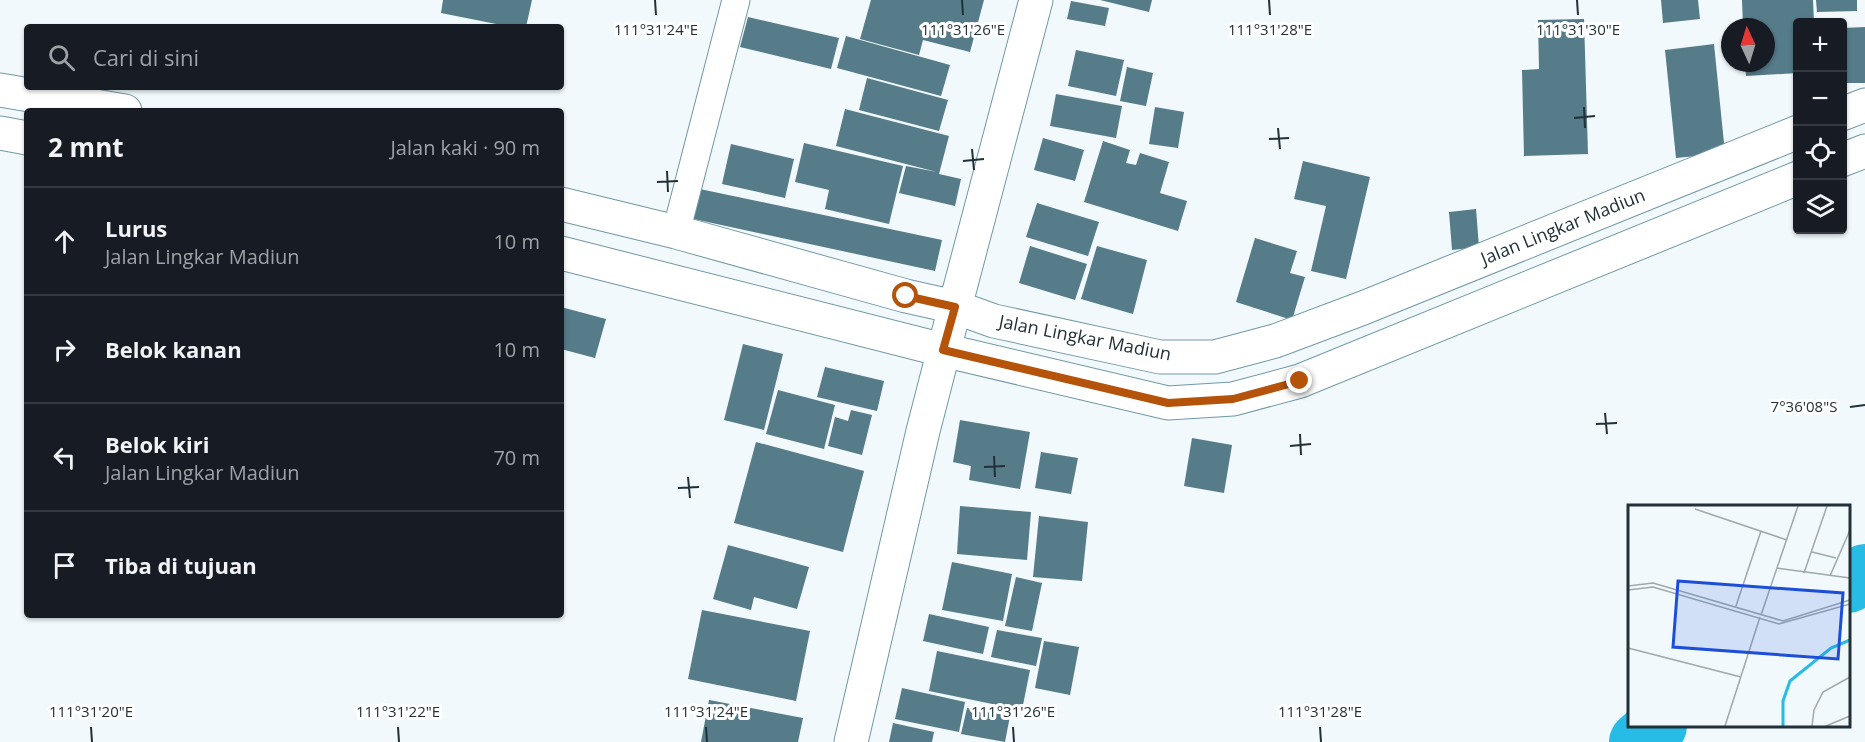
<!DOCTYPE html>
<html lang="id">
<meta charset="utf-8">
<style>
:root{--surface:#171b24;--page:#20242c;--text:#f1f3f6;--muted:#9ea1a6;--line:#363941}
body{margin:0;font-family:"Open Sans",sans-serif;background:var(--page);color:var(--text)}
.controls{position:absolute;right:18px;top:18px;display:grid;overflow:hidden;border-radius:6px;box-shadow:0 2px 4px #0004}
.controls button{width:54px;height:54px;display:grid;place-items:center;padding:0;border:0;border-bottom:2px solid var(--line);background:var(--surface);color:var(--text);font:30px sans-serif}
.compass{position:absolute;left:1721px;top:18px;width:54px;height:54px;border-radius:50%;background:var(--surface);box-shadow:0 2px 4px #0004;rotate:356deg}
.stop{position:absolute;width:18px;height:18px;margin:-14px;border:4px solid #b45309;border-radius:50%;background:#fff}
.stop.end{background:#b45309;border-color:#fff;box-shadow:0 2px 6px #0008}
.list{margin:0;padding:0;list-style:none}
h2{display:flex;justify-content:space-between;align-items:center;height:78px;margin:0;padding:0 24px;font-size:26px}
h2 small{font-size:20px;font-weight:400;color:var(--muted)}
.list li{display:grid;grid-template-columns:39px 1fr auto;gap:18px;align-items:center;box-sizing:border-box;height:108px;padding:0 24px;border-top:2px solid var(--line)}
.list b{display:block;font-size:22px;white-space:nowrap}
.list p{margin:0;font-size:20px;white-space:nowrap;color:var(--muted)}
.list em{font-size:20px;font-style:normal;color:var(--muted)}
.icon{flex:none;width:33px;height:33px;fill:none;stroke:currentColor;stroke-width:2;stroke-linecap:round;stroke-linejoin:round}
.map{position:relative;flex:none;width:1865px;height:742px;overflow:hidden}
.search{position:absolute;background:var(--surface);box-shadow:0 2px 4px #0004;left:24px;top:24px;width:540px;height:66px;display:flex;align-items:center;gap:15px;box-sizing:border-box;padding:0 21px;border-radius:6px;color:var(--muted);font-size:22px}
.panel{position:absolute;background:var(--surface);box-shadow:0 2px 4px #0004;left:24px;top:108px;width:540px;height:510px;border-radius:6px}
.map>svg:first-child{display:block}
</style>
<div class="map">
<svg width="1865" height="742" viewBox="0 0 1865 742">
<rect width="100%" height="100%" fill="#f1f9fc"/>
<g fill="none" stroke-linecap="round" stroke-linejoin="round">
<path stroke="#27bce5" stroke-width="60" d="M1848,583l17,-9
M1639,742l18,-16"/>
</g>
<path fill="#567b89" d="M443,0h89l-6,27h-15l-70,-14z
M871,0h113l-14,52 -47,-12 -4,15 -59,-16z
M1100,0h52l-3,12z
M1661,0h37l2,19 -37,4z
M1742,0h71l1,22h-16v51l-52,3 -1,-13h21v-36h-23z
M1816,0h41v11l-40,1z
M1071,1l38,7 -4,18 -38,-7z
M748,17l91,21 -8,31 -91,-22z
M1584,19l4,135 -64,2 -2,-86 17,-1 -1,-49z
M1865,27v56h-23v-55z
M846,36l104,29 -9,31 -104,-28z
M1714,44l11,109 -49,5 -11,-108z
M1076,50l48,10 -8,36 -48,-10z
M1127,67l26,6 -7,33 -26,-5z
M867,78l81,22 -9,31 -80,-21z
M1056,94l66,12 -6,32 -66,-12z
M1155,107l29,5 -6,36 -29,-4z
M845,109l104,27 -10,38 22,5 -6,27 -56,-13 7,-27 31,6 -101,-26z
M1043,138l41,12 -9,31 -41,-11z
M1103,141l27,9 -4,13 10,2 4,-12 29,9 -9,31 27,8 -9,30 -94,-29z
M804,143l99,23 -14,58 -64,-15 4,-19 -34,-8z
M731,144l63,15 -9,39 -63,-14z
M1303,161l67,16 -24,102 -35,-8 15,-65 -32,-7z
M695,188l247,52 -7,31 -246,-53z
M1037,203l62,19 -11,34 -62,-19z
M1476,209l3,38 -27,3 -3,-38z
M1255,238l42,13 -7,22 15,4 -13,43 -56,-18z
M1030,246l57,18 -12,36 -56,-17z
M1097,246l50,14 -14,54 -52,-15z
M561,307l45,12 -11,39 -34,-9z
M743,344l40,10 -19,76 -40,-10z
M825,367l59,14 -7,30 -60,-14z
M778,390l57,15 -11,44 -58,-15z
M851,410l21,5 -10,40 -34,-9 7,-29 13,4z
M960,420l70,12 -10,57 -51,-9 2,-14 -18,-4z
M1192,438l40,7 -8,48 -40,-7z
M756,442l108,29 -21,81 -109,-29z
M1041,452l37,6 -7,36 -36,-6z
M960,506l71,6 -4,48 -70,-6z
M1039,516l49,6 -6,59 -49,-4z
M728,545l81,22 -12,42 -43,-12 -3,13 -38,-11z
M952,562l60,12 -9,47 -61,-11z
M1016,577l26,6 -10,48 -27,-5z
M702,610l108,21 -14,70 -108,-22z
M929,614l60,13 -6,27 -60,-13z
M997,630l45,8 -6,28 -45,-9z
M1044,641l35,6 -9,48 -35,-7z
M937,651l93,19 -8,40 -93,-19z
M902,688l63,14 -6,30 -64,-13z
M709,700l94,18 -5,24h-97z
M967,708l43,8 -5,26 -44,-8z
M893,723l41,9 -2,10h-43z"/>
<g fill="none" stroke-linecap="round" stroke-linejoin="round">
<g stroke="#7298a6" stroke-width="29">
<path id="minor" d="M676,232l60,-232"/>
</g>
<g stroke="#7298a6" stroke-width="35">
<path id="tertiary" d="M851,742l72,-311 32,-124"/>
</g>
<g stroke="#7298a6" stroke-width="35">
<path id="secondary" d="M0,90l125,21
M1842,114l23,-9
M0,133l27,5
M1842,160l23,-9
M561,204l115,28 230,64 49,11 39,14 166,36h55l60,-16 88,-33 435,-176
M561,253l382,97 225,53 65,-4 67,-18 498,-203
M955,307l81,-307"/>
</g>
<use href="#minor" stroke="#fff" stroke-width="27"/>
<use href="#tertiary" stroke="#fff" stroke-width="33"/>
<use href="#secondary" stroke="#fff" stroke-width="33"/>
</g>
<g fill="none" stroke-linecap="round" stroke-linejoin="round">
<path stroke="#b45309" stroke-width="8" d="M906,296l49,11 -12,43 225,53 65,-4 67,-18"/>
</g>
<path fill="none" stroke="#213137" stroke-width="2" d="M655,0l1,15M962,0l1,15M1269,0l1,15M1577,0l1,15M1584,107l1,21M1574,118l21,-2M1278,128l2,21M1269,139l20,-1M972,149l2,21M963,161l21,-2M667,171l1,21M657,182l21,-1M1850,407l15,-2M1605,413l2,21M1596,424l21,-1M1300,434l1,21M1290,446l21,-2M994,456l1,21M984,467l21,-1M688,477l2,21M678,488l21,-1M91,727l1,15M398,727l1,15M706,727l1,15M1013,727l1,15M1320,727l1,15"/>
<g text-anchor="middle" stroke-width="6" stroke-linejoin="round" paint-order="stroke">
<g font-size="18" fill="#213137" stroke="#fff">
<text transform="translate(1563 227) rotate(-22)" y="6">Jalan Lingkar Madiun</text>
<text transform="translate(1085 338) rotate(11)" y="6">Jalan Lingkar Madiun</text>
</g>
</g>
<g transform="translate(1628 505)">
<rect width="222" height="222" fill="#f1f9fc"/>
<path fill="none" stroke="#27bce5" stroke-width="3" d="M155,221v-25l7,-20 41,-33 19,-8"/>
<path fill="none" stroke="#9ea9ad" stroke-width="1.5" d="M67,4l92,31M184,47l24,6M149,63l73,10M176,68l23,-67M202,71l20,-46M0,81l25,-3 130,38 67,-21M0,85l25,-3 126,37 71,-20M108,101l25,-75M133,110l37,-109M0,143l113,29M97,221l35,-109M184,221l2,-16 9,-18 27,-15M198,221l24,-10"/>
<path fill="#1d4ed8" fill-opacity="0.15" stroke="#1d4ed8" stroke-width="3" d="M50,76l165,12 -5,66 -165,-12z"/>
<rect width="222" height="222" fill="none" stroke="#213137" stroke-width="3"/>
</g>
<g font-size="15" text-anchor="middle" fill="#213137" stroke="#fff" stroke-width="6" stroke-linejoin="round" paint-order="stroke">
<text x="656" y="35">111°31'24"E</text>
<text x="963" y="35">111°31'26"E</text>
<text x="1270" y="35">111°31'28"E</text>
<text x="1578" y="35">111°31'30"E</text>
<text x="1804" y="412">7°36'08"S</text>
<text x="91" y="717">111°31'20"E</text>
<text x="398" y="717">111°31'22"E</text>
<text x="706" y="717">111°31'24"E</text>
<text x="1013" y="717">111°31'26"E</text>
<text x="1320" y="717">111°31'28"E</text>
</g>
</svg>
<div class="controls">
<button>+</button>
<button>−</button>
<button><svg class="icon" aria-label="locate" viewBox="0 0 24 24"><circle cx="12" cy="12" r="6"/><path d="M12 2v4M12 18v4M2 12h4M18 12h4"/></svg></button>
<button><svg class="icon" aria-label="layers" viewBox="0 0 24 24"><path d="M12 4l9 5-9 5-9-5zM3 14l9 5 9-5"/></svg></button>
</div>
<svg class="compass" viewBox="-18 -18 36 36"><path d="M0-13l5 13h-10z" fill="#e53935"/><path d="M0 13l5-13h-10z" fill="#9ea1a6"/></svg>
<div class="stop" style="left:906px;top:296px"></div>
<div class="stop end" style="left:1300px;top:381px"></div>
<div class="search"><svg class="icon" aria-label="search" viewBox="0 0 24 24"><circle cx="10" cy="10" r="6"/><path d="M15 15l6 6"/></svg>Cari di sini</div>
<section class="panel">
<h2>2 mnt<small>Jalan kaki · 90 m</small></h2>
<ul class="list">
<li><svg class="icon" aria-label="ahead" viewBox="0 0 24 24"><path d="M12 20V5M6 11l6-6 6 6"/></svg><div><b>Lurus</b><p>Jalan Lingkar Madiun</p></div><em>10 m</em></li>
<li><svg class="icon" aria-label="right" viewBox="0 0 24 24"><path d="M7 20v-9h11M14 6l5 5-5 5"/></svg><div><b>Belok kanan</b></div><em>10 m</em></li>
<li><svg class="icon" aria-label="left" viewBox="0 0 24 24"><path d="M17 20v-9H6M10 6l-5 5 5 5"/></svg><div><b>Belok kiri</b><p>Jalan Lingkar Madiun</p></div><em>70 m</em></li>
<li><svg class="icon" aria-label="arrive" viewBox="0 0 24 24"><path d="M6 21V4h12l-3 4 3 4H6"/></svg><div><b>Tiba di tujuan</b></div></li>
</ul>
</section>
</div>
